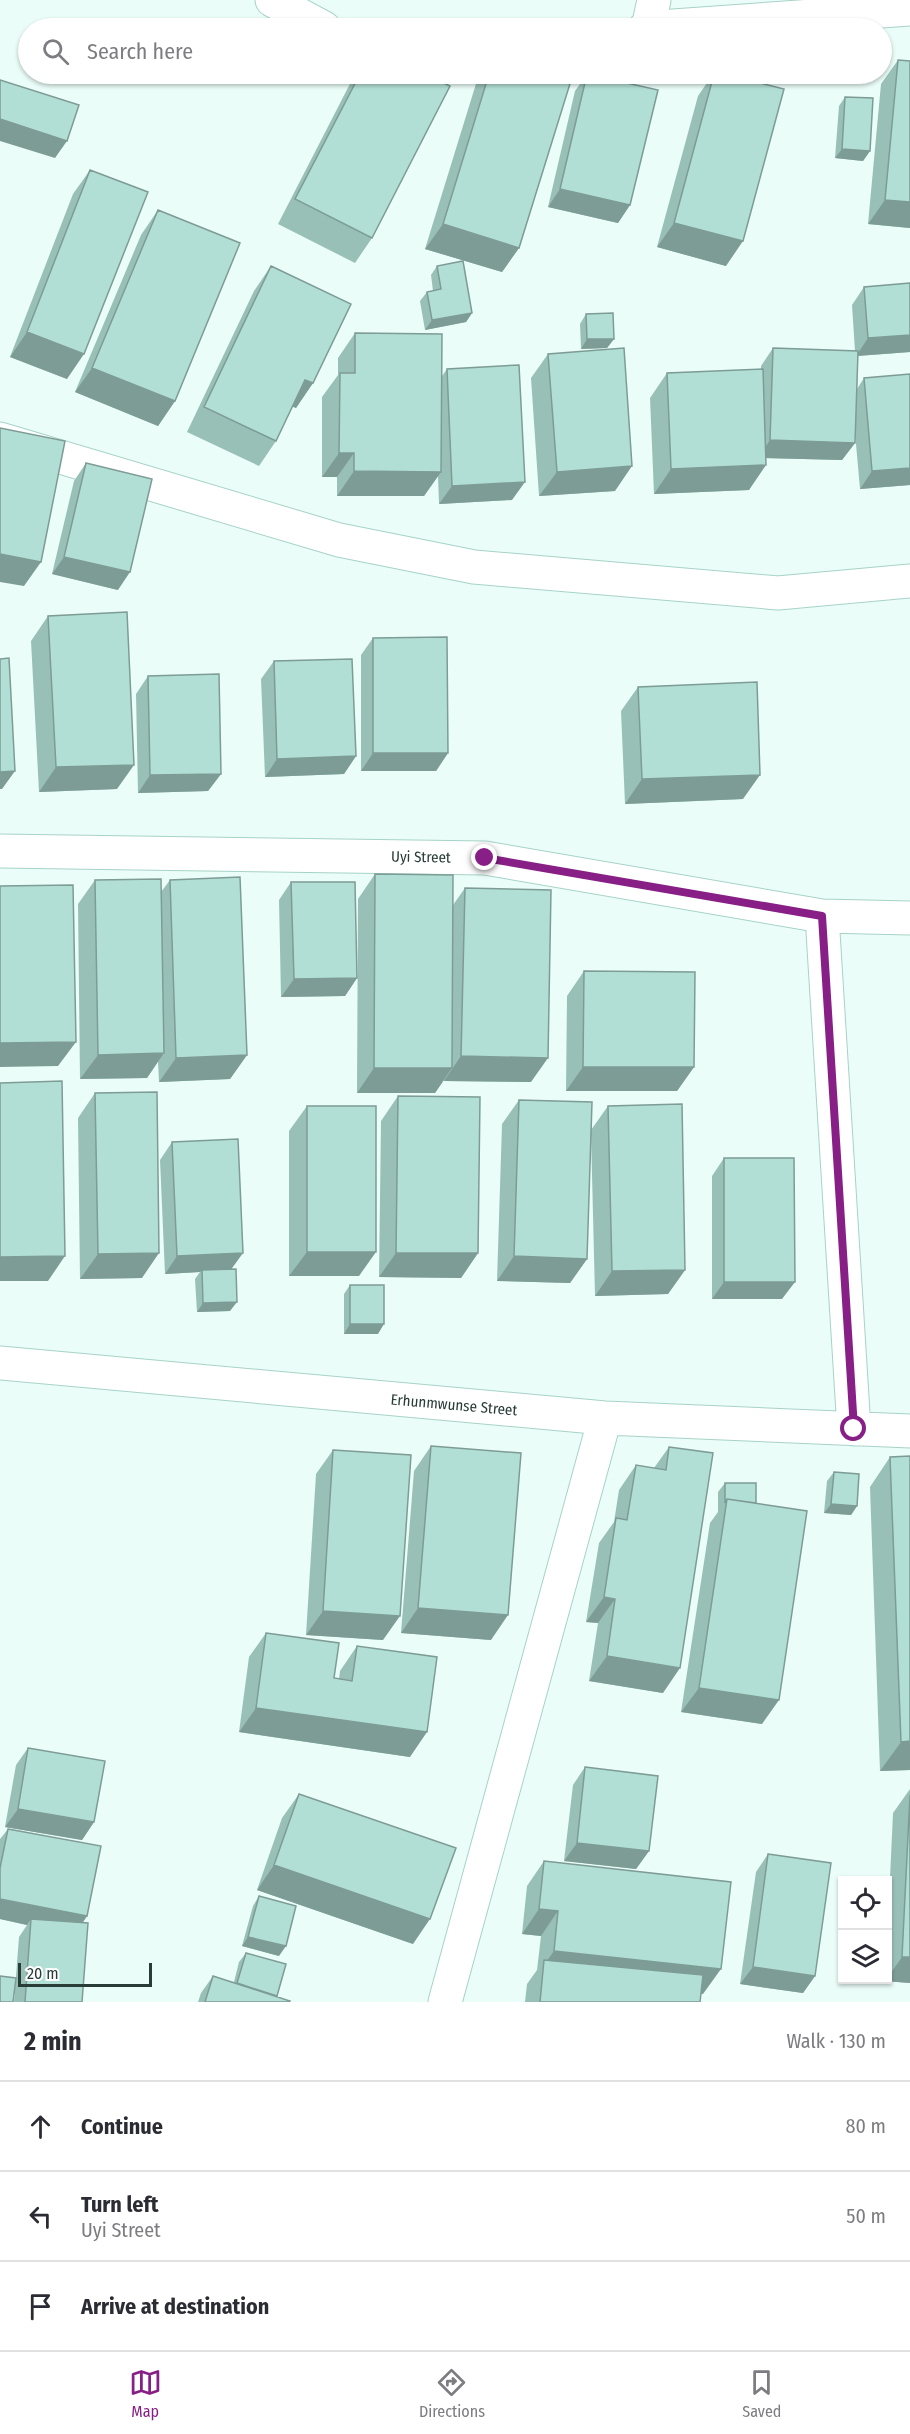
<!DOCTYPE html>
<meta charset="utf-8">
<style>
:root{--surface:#fff;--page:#f2f2f3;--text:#2b2b33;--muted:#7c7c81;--line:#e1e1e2;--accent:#881f86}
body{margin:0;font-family:"Fira Sans Condensed",sans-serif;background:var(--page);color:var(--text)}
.controls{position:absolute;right:18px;bottom:18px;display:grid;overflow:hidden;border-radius:0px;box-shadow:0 2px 4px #0004}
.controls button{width:54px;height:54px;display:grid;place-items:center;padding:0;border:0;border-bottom:2px solid var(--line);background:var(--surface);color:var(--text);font:30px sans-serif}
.scale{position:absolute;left:18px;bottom:15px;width:134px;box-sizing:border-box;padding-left:6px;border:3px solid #293c37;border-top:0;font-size:16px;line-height:21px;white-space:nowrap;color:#293c37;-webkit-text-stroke:4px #fff;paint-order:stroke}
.stop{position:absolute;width:18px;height:18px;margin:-14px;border:4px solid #881f86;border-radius:50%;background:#fff}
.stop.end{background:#881f86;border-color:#fff;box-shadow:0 2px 6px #0008}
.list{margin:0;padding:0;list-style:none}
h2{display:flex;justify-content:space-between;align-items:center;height:78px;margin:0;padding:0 24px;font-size:26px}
h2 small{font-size:20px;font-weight:400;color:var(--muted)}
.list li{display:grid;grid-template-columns:39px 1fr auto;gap:18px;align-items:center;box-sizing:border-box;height:90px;padding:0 24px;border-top:2px solid var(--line)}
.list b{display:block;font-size:22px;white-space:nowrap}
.list p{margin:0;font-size:20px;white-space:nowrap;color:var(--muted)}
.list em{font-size:20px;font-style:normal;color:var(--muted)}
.icon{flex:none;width:33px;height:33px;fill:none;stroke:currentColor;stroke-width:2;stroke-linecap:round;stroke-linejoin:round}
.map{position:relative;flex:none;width:910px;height:2002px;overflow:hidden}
.search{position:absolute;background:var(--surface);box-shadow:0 2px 4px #0004;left:18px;right:18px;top:18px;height:66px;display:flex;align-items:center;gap:15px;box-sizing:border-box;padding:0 21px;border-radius:33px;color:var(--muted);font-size:22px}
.sheet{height:348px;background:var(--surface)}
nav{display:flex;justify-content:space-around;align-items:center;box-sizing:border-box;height:84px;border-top:2px solid var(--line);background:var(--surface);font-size:16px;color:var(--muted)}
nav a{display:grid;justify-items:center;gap:3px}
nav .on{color:var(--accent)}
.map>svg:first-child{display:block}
</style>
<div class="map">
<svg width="910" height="2002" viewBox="0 0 910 2002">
<rect width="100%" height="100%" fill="#ebfdf8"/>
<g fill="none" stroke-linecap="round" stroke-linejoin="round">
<g stroke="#a6d3c8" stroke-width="35">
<path id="minor" d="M272,0l52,28
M645,28l265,-19
M648,28l6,-28
M0,439l339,101 135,27 304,26 132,-12
M0,851l485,7 337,58 88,2
M822,916l32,513
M0,1363l605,55 305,13
M445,2002l160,-584"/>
</g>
<use href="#minor" stroke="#fff" stroke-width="33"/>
</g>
<path fill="#99c0b7" d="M898,60l12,168 -42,-4 13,-140z
M355,74h70l-53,164 -17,25 -77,-39z
M479,74h94l-54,174 -17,24 -77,-23z
M587,74l43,131 -12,18 -70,-16 27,-116z
M713,74h10l3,192 -69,-19 41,-151z
M845,97l25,54 -7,10 -28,-3 4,-52z
M90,170l-23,209 -57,-22 63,-163z
M158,210l17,191 -17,25 -83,-34 66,-157z
M271,266l42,117 -17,25 -3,-2 -17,35 -17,25 -72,-34 67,-141z
M437,266l35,47 -6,9 -41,8 -5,-29 7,-9 6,-1 -2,-16z
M910,283v69l-52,4 -1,33 7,-11 46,107 -50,4 -5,-56v10l-13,17 -76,-2 -17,32 -95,4 -4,-96 17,-25 94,-4v-3l12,-18 82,3 -3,-46 12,-18z
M586,314l28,25 -7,9 -26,1 -1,-25z
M355,333l87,43 5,-7 65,131 -73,4 -1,-28 -14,20h-87v-19h-15v-80l16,-22v-17z
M548,354l67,137 -76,5 -8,-118z
M86,463l32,127 -66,-16 22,-93z
M48,616l69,173 -78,3 -8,-151z
M373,638l75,115 -12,18h-75v-116z
M274,661l82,95 -12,18 -79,3 -4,-98z
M148,676l73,98 -13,17 -70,2 -2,-99z
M638,687l105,112 -118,5 -4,-93z
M375,874l78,31 12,-17 66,194 -87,-1v-1l-9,13h-78l1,-194z
M95,880l66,12 9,-12 77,175 -17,24 -71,3 -1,-21 -11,17 -67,1 -2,-175z
M291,882l66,96 -12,18 -64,1 -2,-97z
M584,971l110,96 -17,24h-111l1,-95z
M95,1093l47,185 -62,1 -2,-161z
M398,1096l80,157 -17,25 -82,-1 2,-156z
M519,1100l72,30 17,-24 77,164 -17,24 -73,2 -4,-162 -4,125 -17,24 -73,-2 5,-157z
M307,1106l52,170h-70v-145z
M172,1142l60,127 -2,42 -33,1 -2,-33 5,-7 -35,2 -5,-114z
M724,1158l58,141h-70v-123z
M350,1285l28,49h-34v-40z
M431,1446l60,194 -90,-7 13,-162z
M669,1447l-6,246 -74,-12 9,-58 -12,-1 13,-79 15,-21 5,-32 17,-25 18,3z
M333,1450l50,190 -77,-5 10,-161z
M890,1457l20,313 -30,1 -10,-284z
M834,1472l23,34 -6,9 -27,-2 3,-32z
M725,1483l31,20 6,221 -81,-12 29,-189 8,-11v-20z
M266,1633l68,45 5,1 1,-8 17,-25 53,111 -171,-25 10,-75z
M28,1748l66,74 -12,18 -77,-13 11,-62z
M585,1767l64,84 -13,18 -72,-8 9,-76z
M910,1789v194l-26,-2v-1h4v-59l5,-108z
M299,1794l114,150 -156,-54 25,-72z
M8,1829l79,87 -4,6 -1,80h-68l5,-65 8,-12 -27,-6v-80z
M768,1854l47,122 -12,17 -63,-9 16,-112z
M544,1861l159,133h-2l-1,8h-175l2,-18 10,-14 4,-34 -19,-2 5,-48z
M259,1896l20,60 -37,-10 11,-40z
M246,1953l31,43 12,6h-91l3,-9 12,-17 21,6 5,-20z"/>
<path fill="#7d9c95" d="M0,119l67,22 -12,17 -55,-17z
M842,149l28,2 -7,10 -28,-3z
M560,189l70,16 -12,18 -70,-16z
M885,200l25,2v26l-42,-4z
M674,223l69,18 -17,25 -69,-19z
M443,224l76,24 -17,24 -77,-23z
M472,313l-6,9 -41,8 7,-10z
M27,332l57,22 -17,25 -57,-22z
M910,335v17l-54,4 12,-18z
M587,339h27l-7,9 -26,1z
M92,368l83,33 -17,25 -83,-34z
M305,380l8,3 -17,25 -8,-3z
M770,440l85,3 -13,17 -84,-2z
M339,453h15l-17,24h-15z
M766,465l-17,25 -95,4 17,-25z
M632,466l-17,25 -76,5 18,-24z
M910,468v17l-50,4 12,-18z
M354,471l87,1 -17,24h-87z
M525,482l-13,18 -73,4 13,-18z
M0,554l41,8 -17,24 -24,-4z
M64,557l66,15 -12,18 -66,-16z
M373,753h75l-12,18h-75z
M356,756l-12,18 -79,3 12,-18z
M134,765l-17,24 -78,3 17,-25z
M15,771l-13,18h-2v-17z
M221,774l-13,17 -70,2 12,-18z
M760,775l-17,24 -118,5 17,-25z
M357,978l-12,18 -64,1 13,-18z
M76,1042l-18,24 -58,1v-24z
M164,1053l-17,25 -67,1 18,-24z
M247,1055l-17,24 -71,3 17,-24z
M461,1056l87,2 -17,24 -87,-1z
M583,1067h111l-17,24h-111z
M374,1068h78l-17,25h-78z
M307,1252h69l-17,24h-70z
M159,1253l-17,25 -62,1 18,-25z
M243,1253l-13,18 -28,-1 -2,2 -35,2 12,-18z
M396,1253h82l-17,25 -82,-1z
M65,1256l-17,25h-48v-24z
M514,1256l73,3 -17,24 -73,-2z
M685,1270l-17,24 -73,2 17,-25z
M724,1282h71l-13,17h-70z
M237,1302l-7,9 -33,1 6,-9z
M350,1324h34l-6,10h-34z
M831,1504l26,2 -6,9 -27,-2z
M604,1597l11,2 -17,24 -12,-1z
M418,1608l90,7 -17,25 -90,-7z
M323,1611l77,5 -17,24 -77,-5z
M607,1656l73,12 -17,25 -74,-12z
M699,1688l80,12 -17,24 -81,-12z
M256,1708l171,24 -17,25 -171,-25z
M910,1741v29l-30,1 21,-29z
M18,1809l76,13 -12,18 -77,-13z
M577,1843l72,8 -13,18 -72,-8z
M274,1865l156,54 -17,25 -156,-54z
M0,1899l87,17 -12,18 -44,-15 -4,6 -27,-6z
M539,1909l19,2 -17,25 -19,-2z
M248,1937l38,9 -7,10 -37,-10z
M554,1951l167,18 -18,25 -160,-18 1,-11z
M902,1957h8v26l-26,-2 2,-1h2v-3z
M753,1967l62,9 -12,17 -63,-9z"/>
<path fill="#b2dfd5" stroke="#7d9c95" stroke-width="1.5" d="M165,19l17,9h-23z
M898,60l12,1v141l-25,-2z
M360,74h65l25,12 -78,152 -77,-39z
M489,74h84l-54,174 -76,-24z
M587,74l71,16 -28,115 -70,-16z
M714,74h9l61,15 -41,152 -69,-18z
M0,80l79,25 -12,36 -67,-22z
M845,97l28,1 -3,53 -28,-2z
M90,170l58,22 -64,162 -57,-22z
M158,210l82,33 -65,158 -83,-33z
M463,261l9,52 -40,7 -5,-28 14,-3 -4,-23z
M271,266l80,38 -38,79 -8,-3 -29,61 -72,-34z
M910,283v52l-42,3 -4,-51z
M613,313l1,26h-27l-1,-25z
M355,333l87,1 -1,138 -87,-1v-18h-15l1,-80h15z
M624,348l8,118 -75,6 -9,-118z
M773,348l85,3 -3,92 -85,-3z
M519,365l6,117 -73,4 -5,-117z
M763,369l3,96 -95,4 -4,-96z
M910,374v94l-38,3 -8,-93z
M0,428l65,13 -24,121 -41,-8z
M86,463l66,16 -22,93 -66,-15z
M127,612l7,153 -78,2 -8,-151z
M447,637l1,116h-75v-115z
M9,658l6,113 -15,1v-113z
M352,659l4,97 -79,3 -3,-98z
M219,674l2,100 -71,1 -2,-99z
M757,682l3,93 -118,4 -4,-92z
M375,874l78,1 -1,193h-78z
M240,877l7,178 -71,3 -6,-178z
M161,879l3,174 -66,2 -3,-175z
M291,882h64l2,96 -63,1z
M73,885l3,157 -76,1v-157z
M465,888l86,2 -3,168 -87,-2z
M584,971l111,1 -1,95h-111z
M62,1081l3,175 -65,1v-174z
M157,1092l2,161 -61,1 -3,-161z
M398,1096l82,1 -2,156h-82z
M519,1100l73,2 -5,157 -73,-3z
M682,1104l3,166 -73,1 -4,-165z
M307,1106h69v146h-69z
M238,1139l5,114 -66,3 -5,-114z
M724,1158h70l1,124h-71z
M236,1269l1,33 -34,1 -1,-33z
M350,1285h34v39h-34z
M431,1446l90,7 -13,162 -90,-7z
M669,1447l44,6 -33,215 -73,-12 8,-57 -11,-2 12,-79 11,2 9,-55 30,5z
M333,1450l78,5 -11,161 -77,-5z
M910,1456v285l-9,1 -11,-285z
M834,1472l25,2 -2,32 -26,-2z
M725,1483h31v20l-29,-4 -2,4z
M727,1499l80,12 -28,189 -80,-12z
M266,1633l73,10 -5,35 18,3 5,-35 80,11 -10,75 -171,-24z
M28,1748l77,13 -11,61 -76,-13z
M585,1767l73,9 -9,75 -72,-8z
M299,1794l157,54 -26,71 -156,-54z
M910,1795v162h-8z
M8,1829l93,17 -14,70 -87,-17v-31z
M768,1854l63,9 -16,113 -62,-9z
M544,1861l187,21 -10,87 -167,-18 4,-40 -19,-2z
M259,1896l37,10 -10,40 -38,-9z
M31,1919l57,4 -6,79h-57z
M246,1953l40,11 -9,32 -40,-13z
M544,1960l159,15 -3,27h-160z
M0,1976l16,2 -3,24h-13z
M213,1976l77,25 -1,1h-84z"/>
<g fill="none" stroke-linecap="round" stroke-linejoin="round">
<path stroke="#881f86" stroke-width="8" d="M485,858l337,58 32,513"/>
</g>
<g text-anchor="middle" stroke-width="6" stroke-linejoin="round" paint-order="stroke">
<g font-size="15" fill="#293c37" stroke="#fff">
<text transform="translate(421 857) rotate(1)" y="5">Uyi Street</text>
<text transform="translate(454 1405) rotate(5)" y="5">Erhunmwunse Street</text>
</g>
</g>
</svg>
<div class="controls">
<button><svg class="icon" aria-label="locate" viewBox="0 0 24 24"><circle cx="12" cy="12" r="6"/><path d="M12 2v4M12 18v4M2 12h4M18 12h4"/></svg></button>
<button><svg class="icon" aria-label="layers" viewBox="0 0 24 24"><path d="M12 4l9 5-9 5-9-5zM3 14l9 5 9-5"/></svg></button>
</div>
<div class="scale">20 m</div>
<div class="stop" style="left:854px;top:1429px"></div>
<div class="stop end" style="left:485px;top:858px"></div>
<div class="search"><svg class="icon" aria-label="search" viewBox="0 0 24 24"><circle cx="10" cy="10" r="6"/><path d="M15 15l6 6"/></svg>Search here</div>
</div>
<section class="sheet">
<h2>2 min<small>Walk · 130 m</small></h2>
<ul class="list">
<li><svg class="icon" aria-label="ahead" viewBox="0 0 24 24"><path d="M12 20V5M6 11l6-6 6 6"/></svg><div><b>Continue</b></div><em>80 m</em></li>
<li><svg class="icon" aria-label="left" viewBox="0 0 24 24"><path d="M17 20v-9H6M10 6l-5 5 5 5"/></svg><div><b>Turn left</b><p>Uyi Street</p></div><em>50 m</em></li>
<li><svg class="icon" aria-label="arrive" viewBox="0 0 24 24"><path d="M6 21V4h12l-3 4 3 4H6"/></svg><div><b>Arrive at destination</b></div></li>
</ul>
</section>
<nav>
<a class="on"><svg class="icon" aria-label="map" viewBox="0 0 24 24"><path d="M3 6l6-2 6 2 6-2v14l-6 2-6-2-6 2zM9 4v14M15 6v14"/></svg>Map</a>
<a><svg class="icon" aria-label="directions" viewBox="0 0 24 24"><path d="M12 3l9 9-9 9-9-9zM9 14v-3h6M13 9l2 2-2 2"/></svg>Directions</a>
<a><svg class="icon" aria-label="saved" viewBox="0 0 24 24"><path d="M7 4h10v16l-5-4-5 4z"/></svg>Saved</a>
</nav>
